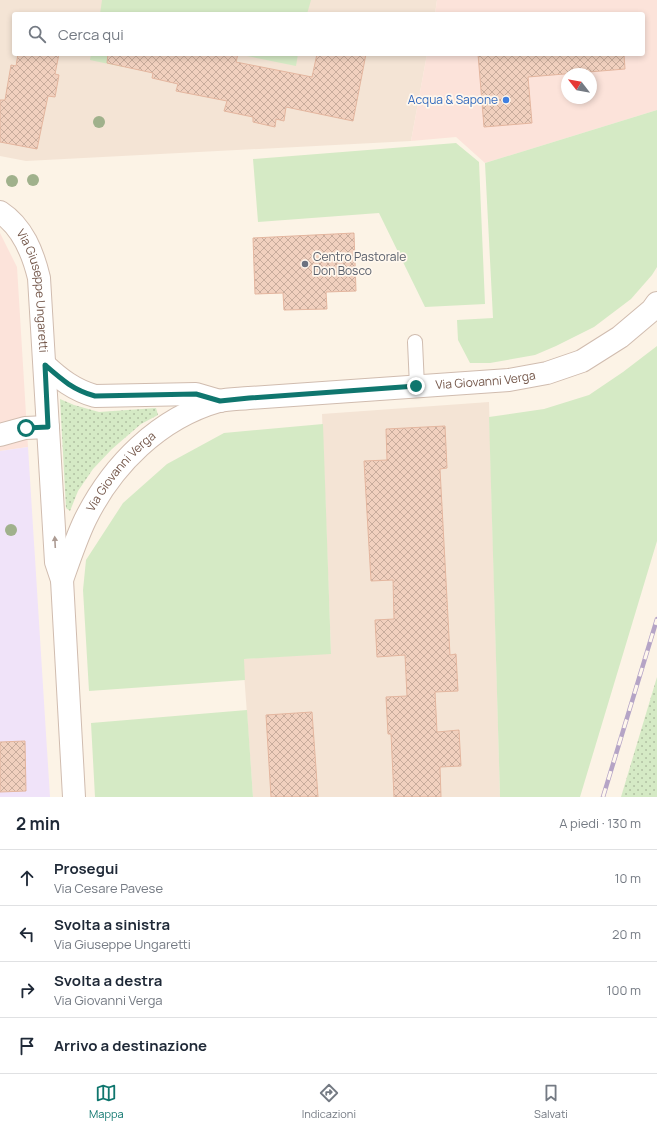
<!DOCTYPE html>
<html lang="it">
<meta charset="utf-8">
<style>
:root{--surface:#fff;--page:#f6f6f7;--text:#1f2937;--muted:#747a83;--line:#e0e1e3;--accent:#0f766e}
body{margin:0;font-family:Manrope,sans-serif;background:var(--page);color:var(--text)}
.compass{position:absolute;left:561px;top:68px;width:36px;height:36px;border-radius:50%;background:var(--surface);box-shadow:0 2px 6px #0003;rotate:301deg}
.stop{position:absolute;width:12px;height:12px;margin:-9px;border:3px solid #0f766e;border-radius:50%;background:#fff}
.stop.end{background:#0f766e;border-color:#fff;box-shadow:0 1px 4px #0008}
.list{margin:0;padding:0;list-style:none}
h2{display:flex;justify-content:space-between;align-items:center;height:52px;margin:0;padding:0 16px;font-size:17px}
h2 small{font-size:13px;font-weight:400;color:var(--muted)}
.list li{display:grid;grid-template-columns:26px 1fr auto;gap:12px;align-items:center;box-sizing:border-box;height:56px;padding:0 16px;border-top:1px solid var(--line)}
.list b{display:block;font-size:15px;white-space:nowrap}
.list p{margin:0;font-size:13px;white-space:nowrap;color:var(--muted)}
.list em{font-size:13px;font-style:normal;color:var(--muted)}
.icon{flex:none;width:22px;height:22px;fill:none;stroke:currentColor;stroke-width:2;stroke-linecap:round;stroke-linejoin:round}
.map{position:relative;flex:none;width:657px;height:797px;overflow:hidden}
.search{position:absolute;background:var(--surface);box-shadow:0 2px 6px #0003;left:12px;right:12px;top:12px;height:44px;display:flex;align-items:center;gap:10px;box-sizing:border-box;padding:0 14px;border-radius:4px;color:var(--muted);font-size:15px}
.sheet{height:276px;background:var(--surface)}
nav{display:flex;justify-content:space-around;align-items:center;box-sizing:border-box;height:56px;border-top:1px solid var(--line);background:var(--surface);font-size:11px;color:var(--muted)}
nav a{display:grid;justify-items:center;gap:2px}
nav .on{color:var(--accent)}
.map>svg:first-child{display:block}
</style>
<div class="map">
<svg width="657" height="797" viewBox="0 0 657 797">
<defs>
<pattern id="grass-dots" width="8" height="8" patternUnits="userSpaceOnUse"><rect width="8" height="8" fill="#d5eac5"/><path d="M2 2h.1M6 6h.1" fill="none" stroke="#b1c0a2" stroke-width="1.8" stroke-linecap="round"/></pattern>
<pattern id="building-cross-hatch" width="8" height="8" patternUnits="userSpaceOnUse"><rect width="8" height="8" fill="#f1d0be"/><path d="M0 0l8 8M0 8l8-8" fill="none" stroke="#c8ac9c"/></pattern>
</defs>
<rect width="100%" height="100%" fill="#fcf3e6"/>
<path fill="#f4e4d5" d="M0,0h437l-2,14h-421v40h413l-16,87 -385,20 -26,-5z
M489,402l11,395h-247l-10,-138 88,-6 -9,-239z"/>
<path fill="#fce3da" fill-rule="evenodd" d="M437,0h220v110l-172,53 -29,-26 -45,4 16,-87h216v-40h-208zM567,74h24v24h-24z
M0,233l17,34 11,180 -28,4z"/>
<path fill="#f0e3f9" d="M28,447l22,350h-50v-346z"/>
<path fill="url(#grass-dots)" d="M60,399l14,6 25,7 57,-4 2,7 -17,9 -29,25 -19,20 -15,22 -8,20 -4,-3z
M657,677v120h-36z"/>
<path fill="#d5eac5" d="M102,0h209l-4,14h-207z
M91,54h35l-3,13 -33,-7z
M237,54h61l-2,12z
M657,110v157l-5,8 -21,24 -37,28 -38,19 -21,9 -45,8h-20l-12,-23 -1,-20 36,-2 -8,-155z
M456,143l23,19 6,142 -60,3 -46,-94 -121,9 -5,-63z
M657,346v195l-77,256h-80l-11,-380 55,-8 45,-14 34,-23z
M323,424l8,230 -87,5 1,21 -156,11 -6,-101 3,-30 37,-57 44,-39 57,-31z
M247,710l6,87h-158l-4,-74z"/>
<path fill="url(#building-cross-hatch)" stroke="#e4b69f" d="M18,54h41l-4,20 4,1 -4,22 -7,-1 -11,53 -37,-7v-42h5l6,-35 5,1z
M108,54h130l-2,8 76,15 5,-23h49l-13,67 -67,-14 -2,14 -8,-2 -1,8 -22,-5v-5l-29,-6 3,-10 -51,-10 2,-7 -26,-6 1,-5 -46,-10z
M478,54h146l1,15 -97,8 4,46 -48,4z
M354,233l2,58 -30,1 1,17 -43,1 -1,-17 -28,1 -2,-56z
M445,426l2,42 -7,1 10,186 6,-1 2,37 -23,1 2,40 22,-2 2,36 -21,1 1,30h-47l-3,-63h-3l-2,-37 21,-1 -2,-41 -28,2 -2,-37 19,-1 -1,-39 -22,1 -7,-120 23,-1 -1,-31z
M312,712l6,85h-47l-5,-82z
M25,741l1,50 -26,1v-50z"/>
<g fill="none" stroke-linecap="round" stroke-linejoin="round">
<g stroke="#d0bcaf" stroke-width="16">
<path id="service" d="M415,342l2,44"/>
</g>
<g stroke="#d0bcaf" stroke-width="24">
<g id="minor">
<path id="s1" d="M0,212c23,15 33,41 39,66l17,284 6,18 12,217"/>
<path d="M45,365c15,14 29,25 50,31l101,-2 24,7"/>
<path d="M0,435l25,-7 23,-1"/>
<path id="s2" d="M62,580c7,-20 14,-41 23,-60 27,-55 74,-102 134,-119 9,-2 20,-2 30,-3l260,-18 38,-7 35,-12 38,-24 32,-27 5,-7"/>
</g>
</g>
<use href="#service" stroke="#fff" stroke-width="14"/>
<use href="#minor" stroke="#fff" stroke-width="22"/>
<g stroke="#b5a4c6" stroke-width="4.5">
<path id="rail" d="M603,797l54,-178"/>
</g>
<use href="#rail" stroke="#fff7ed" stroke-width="3" stroke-dasharray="9" stroke-linecap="butt"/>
</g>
<g fill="#a0b18c">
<circle cx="99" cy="122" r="6"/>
<circle cx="33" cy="180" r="6"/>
<circle cx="12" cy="181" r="6"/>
<circle cx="11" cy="530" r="6"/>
</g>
<defs><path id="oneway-solid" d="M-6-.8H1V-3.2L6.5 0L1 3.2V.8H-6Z"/></defs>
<use fill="#ac9b93" href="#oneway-solid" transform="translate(55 542) rotate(-93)"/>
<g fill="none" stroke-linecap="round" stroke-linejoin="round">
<path stroke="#0f766e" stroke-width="5" d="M26,428l22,-1 -3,-62c16,14 28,25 50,31l101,-2 24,7 29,-3 167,-12"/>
</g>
<circle fill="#3f7fe0" stroke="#fff7ed" stroke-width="1.5" cx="506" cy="100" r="4"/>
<circle fill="#6b7280" stroke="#fff7ed" stroke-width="1.5" cx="305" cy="264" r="4"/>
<g text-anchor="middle" stroke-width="3.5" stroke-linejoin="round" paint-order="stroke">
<g font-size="12" fill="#366cbe" stroke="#fff7ed" text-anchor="end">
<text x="498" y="104">Acqua &amp; Sapone</text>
</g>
<g font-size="12" fill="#5b616d" stroke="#fff7ed" text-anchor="start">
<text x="313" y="261">Centro Pastorale<tspan x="313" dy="14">Don Bosco</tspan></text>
</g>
<g font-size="12" fill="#75584b" stroke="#fff7ed">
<text dy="4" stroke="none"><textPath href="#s1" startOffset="90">Via Giuseppe Ungaretti</textPath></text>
<text dy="4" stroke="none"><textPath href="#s2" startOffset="516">Via Giovanni Verga</textPath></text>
<text dy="4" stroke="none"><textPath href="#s2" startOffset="125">Via Giovanni Verga</textPath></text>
</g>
</g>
</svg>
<svg class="compass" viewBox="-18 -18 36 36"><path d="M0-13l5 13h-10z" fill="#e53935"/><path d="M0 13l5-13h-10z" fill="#747a83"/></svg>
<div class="stop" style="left:26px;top:428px"></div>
<div class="stop end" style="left:416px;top:386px"></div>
<div class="search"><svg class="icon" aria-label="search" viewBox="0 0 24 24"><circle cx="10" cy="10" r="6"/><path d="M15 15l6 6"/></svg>Cerca qui</div>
</div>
<section class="sheet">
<h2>2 min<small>A piedi · 130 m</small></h2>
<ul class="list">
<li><svg class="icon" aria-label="ahead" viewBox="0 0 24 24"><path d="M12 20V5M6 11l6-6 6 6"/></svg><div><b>Prosegui</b><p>Via Cesare Pavese</p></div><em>10 m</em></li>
<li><svg class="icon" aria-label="left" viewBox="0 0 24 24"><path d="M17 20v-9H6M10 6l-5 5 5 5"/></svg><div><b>Svolta a sinistra</b><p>Via Giuseppe Ungaretti</p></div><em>20 m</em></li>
<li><svg class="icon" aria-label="right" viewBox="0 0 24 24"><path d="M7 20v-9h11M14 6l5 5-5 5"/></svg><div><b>Svolta a destra</b><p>Via Giovanni Verga</p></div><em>100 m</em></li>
<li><svg class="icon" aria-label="arrive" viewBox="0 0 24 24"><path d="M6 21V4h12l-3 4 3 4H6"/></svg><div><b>Arrivo a destinazione</b></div></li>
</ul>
</section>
<nav>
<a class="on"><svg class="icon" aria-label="map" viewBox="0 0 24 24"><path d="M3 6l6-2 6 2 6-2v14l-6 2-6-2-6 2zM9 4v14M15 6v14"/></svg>Mappa</a>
<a><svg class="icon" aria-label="directions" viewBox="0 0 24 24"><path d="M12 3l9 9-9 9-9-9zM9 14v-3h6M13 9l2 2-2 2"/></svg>Indicazioni</a>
<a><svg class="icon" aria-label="saved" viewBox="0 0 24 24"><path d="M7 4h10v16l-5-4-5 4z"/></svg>Salvati</a>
</nav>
